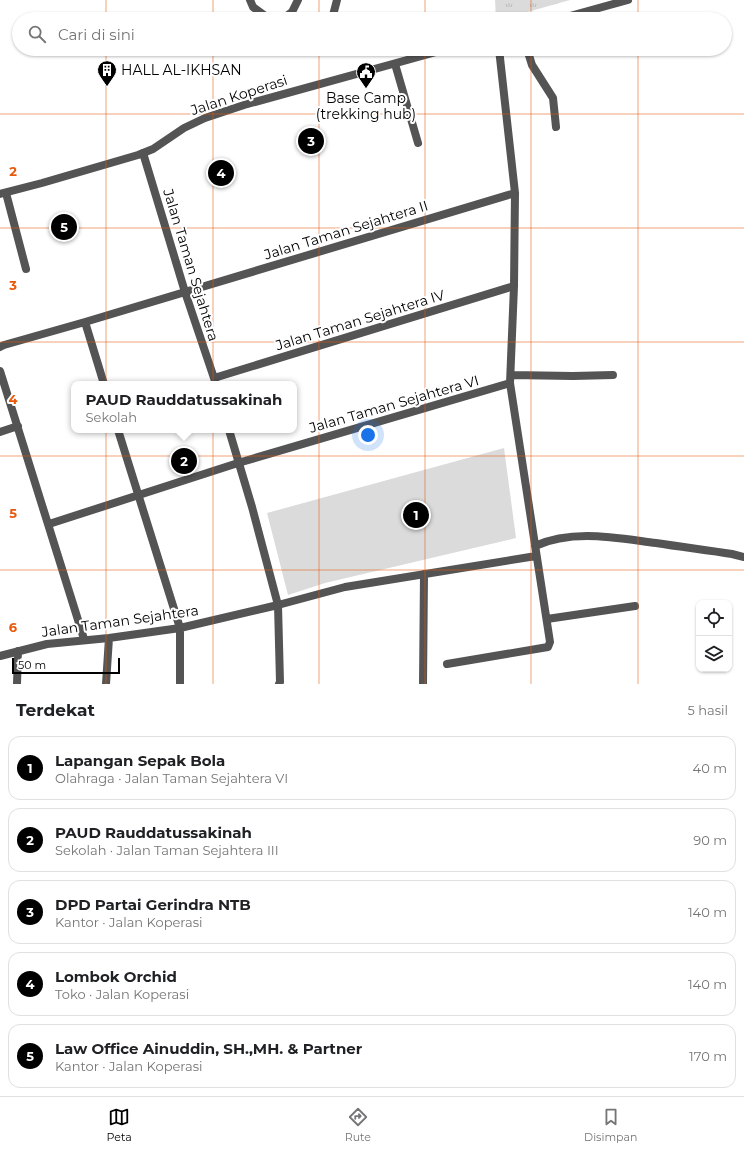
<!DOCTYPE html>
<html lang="id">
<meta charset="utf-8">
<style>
:root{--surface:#fff;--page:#f2f2f2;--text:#202124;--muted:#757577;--line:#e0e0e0;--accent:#000}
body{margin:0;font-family:Montserrat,sans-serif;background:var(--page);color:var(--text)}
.controls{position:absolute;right:12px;bottom:12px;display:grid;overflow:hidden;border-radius:8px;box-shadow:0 1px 3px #0004}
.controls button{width:36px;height:36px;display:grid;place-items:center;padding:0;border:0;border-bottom:1px solid var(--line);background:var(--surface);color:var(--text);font:20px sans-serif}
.scale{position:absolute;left:12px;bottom:10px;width:108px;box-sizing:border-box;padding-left:4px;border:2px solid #000;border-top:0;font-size:11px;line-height:14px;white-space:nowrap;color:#000;-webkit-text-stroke:3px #fff;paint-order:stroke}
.you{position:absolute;left:368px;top:435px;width:14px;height:14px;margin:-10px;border:3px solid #fff;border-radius:50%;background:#1a73e8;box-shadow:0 0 0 6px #1a73e833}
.badge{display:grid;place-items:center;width:26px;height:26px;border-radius:50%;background:var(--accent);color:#fff;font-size:13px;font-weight:700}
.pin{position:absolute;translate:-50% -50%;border:2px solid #fff;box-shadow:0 1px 4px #0006}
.popup{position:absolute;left:71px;top:381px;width:226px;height:52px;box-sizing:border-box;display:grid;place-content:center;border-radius:8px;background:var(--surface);filter:drop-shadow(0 1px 3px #0005);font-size:13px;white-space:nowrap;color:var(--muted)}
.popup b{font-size:15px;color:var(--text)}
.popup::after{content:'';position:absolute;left:50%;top:100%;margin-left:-8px;border:8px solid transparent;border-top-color:var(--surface)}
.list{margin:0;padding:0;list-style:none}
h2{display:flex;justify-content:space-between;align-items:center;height:52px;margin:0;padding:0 16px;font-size:17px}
h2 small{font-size:13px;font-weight:400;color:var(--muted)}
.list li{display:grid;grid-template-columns:26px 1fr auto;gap:12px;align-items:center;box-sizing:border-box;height:64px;margin:0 8px 8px;padding:0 8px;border:1px solid var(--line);border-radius:12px}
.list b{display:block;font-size:15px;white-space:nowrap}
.list p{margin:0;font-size:13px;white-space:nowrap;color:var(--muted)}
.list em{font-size:13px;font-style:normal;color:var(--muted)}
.icon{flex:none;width:22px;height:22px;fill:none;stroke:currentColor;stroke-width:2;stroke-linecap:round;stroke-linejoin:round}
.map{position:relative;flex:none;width:744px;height:684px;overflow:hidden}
.search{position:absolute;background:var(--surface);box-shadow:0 1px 3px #0004;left:12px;right:12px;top:12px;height:44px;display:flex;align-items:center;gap:10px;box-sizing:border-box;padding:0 14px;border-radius:22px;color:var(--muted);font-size:15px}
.sheet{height:412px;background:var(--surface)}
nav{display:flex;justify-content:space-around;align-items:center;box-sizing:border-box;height:56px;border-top:1px solid var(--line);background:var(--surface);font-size:11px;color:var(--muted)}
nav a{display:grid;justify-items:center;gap:2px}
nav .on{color:var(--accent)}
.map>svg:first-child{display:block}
</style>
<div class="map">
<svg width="744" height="684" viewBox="0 0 744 684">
<defs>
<pattern id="park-tufts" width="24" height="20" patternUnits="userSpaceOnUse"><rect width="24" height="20" fill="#dbdbdb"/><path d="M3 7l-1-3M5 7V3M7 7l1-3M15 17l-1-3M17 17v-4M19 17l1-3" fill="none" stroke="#bababa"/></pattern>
</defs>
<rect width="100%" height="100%" fill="#fff"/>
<path fill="url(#park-tufts)" d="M495,0h75l-67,19h-7z"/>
<path fill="#dbdbdb" d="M504,448l12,90 -191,45 -37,12 -21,-82z"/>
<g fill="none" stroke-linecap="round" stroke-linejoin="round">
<path stroke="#545454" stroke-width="8" d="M250,0l3,7 15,11
M283,19l9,-7 6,-12
M527,49l5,16 21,33 3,29
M6,193l20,76"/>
<path stroke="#545454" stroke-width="8" d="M332,19l5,-19
M395,64l23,79
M143,153l42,139 31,92
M85,322l19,62
M0,347l4,-2 81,-23 430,-129
M0,371l84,268
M511,375l62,1 40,-1
M214,378l300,-92
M118,430l62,198v56
M0,432l18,-6
M49,524l189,-61 272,-80
M535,546c38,-17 81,-8 121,-3 25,4 51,7 76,11l12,3
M547,619l88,-13
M0,656l47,-12 62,-6 71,-10 98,-23 -26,-98 -23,-77
M447,664l101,-17 2,-5 -40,-259 4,-97 1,-93 -16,-144
M17,684l1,-33
M106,684l3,-46
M279,684l1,-2 -2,-77 67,-18 191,-31
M423,684l1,-110"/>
<path stroke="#545454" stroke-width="8" d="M559,19l69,-19
M0,194l42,-11 96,-28 15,-6 31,-21 21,-10 39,-13 203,-56"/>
</g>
<path fill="none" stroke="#e8590c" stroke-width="1" stroke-opacity="0.55" d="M106,0v19M213,0v19M319,0v19M425,0v19M531,0v19M638,0v19M106,49v635M213,49v635M319,49v635M425,49v635M531,49v635M638,49v635M0,114h744M0,228h744M0,342h744M0,456h744M0,570h744"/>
<defs>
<g id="building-pin" transform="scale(1)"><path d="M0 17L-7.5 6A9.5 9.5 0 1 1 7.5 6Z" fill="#000" stroke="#fff"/><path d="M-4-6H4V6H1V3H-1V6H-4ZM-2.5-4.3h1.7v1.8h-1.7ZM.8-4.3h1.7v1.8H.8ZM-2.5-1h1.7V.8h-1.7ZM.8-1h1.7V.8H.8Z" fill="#fff"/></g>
<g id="civic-pin" transform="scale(1)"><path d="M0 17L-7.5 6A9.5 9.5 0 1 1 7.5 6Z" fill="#000" stroke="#fff"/><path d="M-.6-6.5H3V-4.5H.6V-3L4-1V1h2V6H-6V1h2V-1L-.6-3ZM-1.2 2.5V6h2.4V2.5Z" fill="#fff"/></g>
</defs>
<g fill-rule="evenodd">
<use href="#building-pin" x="107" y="70"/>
<use href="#civic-pin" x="366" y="72"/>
</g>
<g text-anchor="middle" stroke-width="4" stroke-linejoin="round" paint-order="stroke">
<g font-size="14" fill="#000" stroke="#fff" text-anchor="start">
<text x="121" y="75">HALL AL-IKHSAN</text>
<text x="366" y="103" text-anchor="middle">Base Camp<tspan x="366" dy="16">(trekking hub)</tspan></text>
</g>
<g font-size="14" fill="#000" stroke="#fff">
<text transform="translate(239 95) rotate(-18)" y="5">Jalan Koperasi</text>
<text transform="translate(346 230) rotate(-17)" y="5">Jalan Taman Sejahtera II</text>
<text transform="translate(191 265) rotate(73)" y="5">Jalan Taman Sejahtera</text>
<text transform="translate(360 320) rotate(-17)" y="5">Jalan Taman Sejahtera IV</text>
<text transform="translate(394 404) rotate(-16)" y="5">Jalan Taman Sejahtera VI</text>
<text transform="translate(120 621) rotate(-8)" y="5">Jalan Taman Sejahtera</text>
</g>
</g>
<g font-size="13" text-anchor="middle" font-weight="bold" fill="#e8590c" stroke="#fff" stroke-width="4" stroke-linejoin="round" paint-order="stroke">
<text x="13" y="176">2</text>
<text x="13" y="290">3</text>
<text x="13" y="404">4</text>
<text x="13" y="518">5</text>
<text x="13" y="632">6</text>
</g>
</svg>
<div class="controls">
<button><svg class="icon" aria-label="locate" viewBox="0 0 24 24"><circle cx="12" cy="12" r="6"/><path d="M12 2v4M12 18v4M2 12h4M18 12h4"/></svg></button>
<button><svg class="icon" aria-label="layers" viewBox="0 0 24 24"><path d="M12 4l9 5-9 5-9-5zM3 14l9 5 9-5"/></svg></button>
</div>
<div class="scale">50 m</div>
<div class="you"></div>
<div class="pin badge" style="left:416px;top:515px">1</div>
<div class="pin badge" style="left:184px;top:461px">2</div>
<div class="popup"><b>PAUD Rauddatussakinah</b>Sekolah</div>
<div class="pin badge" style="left:311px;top:141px">3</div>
<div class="pin badge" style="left:221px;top:173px">4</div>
<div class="pin badge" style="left:64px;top:227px">5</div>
<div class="search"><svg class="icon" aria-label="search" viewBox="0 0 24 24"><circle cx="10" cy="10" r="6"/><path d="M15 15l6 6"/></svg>Cari di sini</div>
</div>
<section class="sheet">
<h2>Terdekat<small>5 hasil</small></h2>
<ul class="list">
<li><span class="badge">1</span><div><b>Lapangan Sepak Bola</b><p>Olahraga · Jalan Taman Sejahtera VI</p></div><em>40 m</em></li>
<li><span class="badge">2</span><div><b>PAUD Rauddatussakinah</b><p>Sekolah · Jalan Taman Sejahtera III</p></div><em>90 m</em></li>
<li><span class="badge">3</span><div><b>DPD Partai Gerindra NTB</b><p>Kantor · Jalan Koperasi</p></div><em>140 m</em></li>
<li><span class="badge">4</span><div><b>Lombok Orchid</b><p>Toko · Jalan Koperasi</p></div><em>140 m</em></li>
<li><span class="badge">5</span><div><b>Law Office Ainuddin, SH.,MH. &amp; Partner</b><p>Kantor · Jalan Koperasi</p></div><em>170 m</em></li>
</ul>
</section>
<nav>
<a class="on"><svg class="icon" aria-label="map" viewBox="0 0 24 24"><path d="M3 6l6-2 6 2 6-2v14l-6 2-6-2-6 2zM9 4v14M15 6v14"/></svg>Peta</a>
<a><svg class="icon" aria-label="directions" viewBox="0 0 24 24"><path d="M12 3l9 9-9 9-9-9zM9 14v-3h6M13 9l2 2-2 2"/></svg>Rute</a>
<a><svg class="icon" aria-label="saved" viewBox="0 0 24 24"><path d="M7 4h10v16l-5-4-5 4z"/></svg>Disimpan</a>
</nav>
